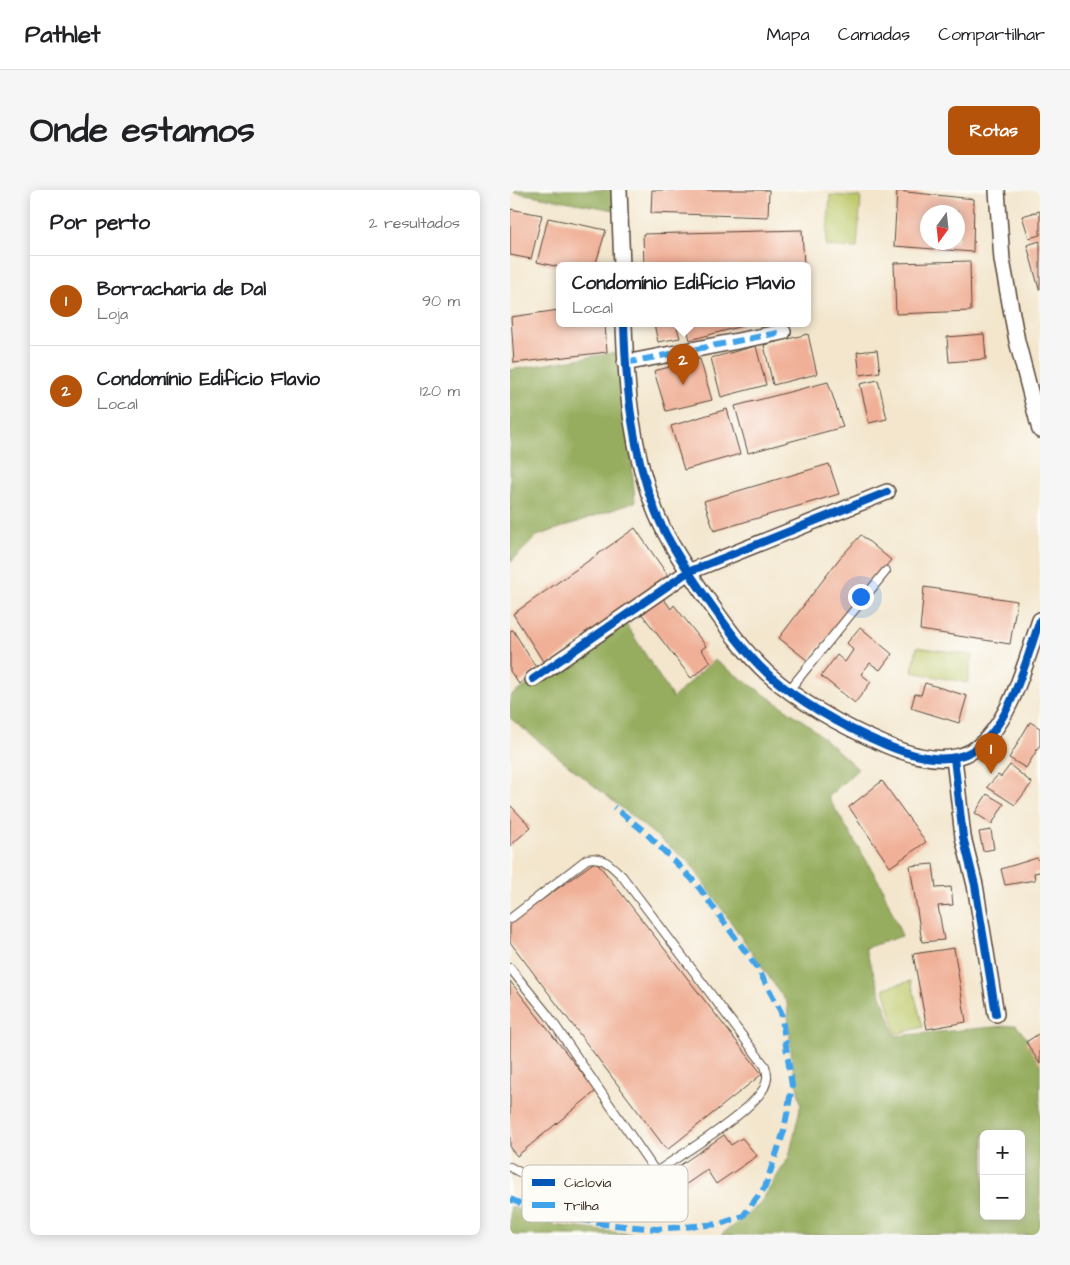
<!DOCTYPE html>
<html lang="pt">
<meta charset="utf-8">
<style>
:root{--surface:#fff;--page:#f6f6f6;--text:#202124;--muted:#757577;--line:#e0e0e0;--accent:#b45309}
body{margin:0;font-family:"Architects Daughter",sans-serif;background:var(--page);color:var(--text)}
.controls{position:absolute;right:15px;bottom:15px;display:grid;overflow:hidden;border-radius:8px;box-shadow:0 2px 12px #0003}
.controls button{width:45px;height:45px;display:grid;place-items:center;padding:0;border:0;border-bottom:1px solid var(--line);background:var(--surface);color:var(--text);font:25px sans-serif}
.compass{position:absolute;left:410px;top:15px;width:45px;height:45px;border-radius:50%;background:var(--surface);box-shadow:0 2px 12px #0003;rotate:195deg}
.you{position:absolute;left:350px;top:406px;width:18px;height:18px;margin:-12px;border:4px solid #fff;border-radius:50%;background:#1a73e8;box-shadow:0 0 0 8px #1a73e833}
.badge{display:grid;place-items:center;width:32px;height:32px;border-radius:50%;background:var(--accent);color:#fff;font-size:16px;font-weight:700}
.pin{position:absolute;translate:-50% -41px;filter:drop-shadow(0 1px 2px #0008)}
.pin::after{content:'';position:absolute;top:26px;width:18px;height:15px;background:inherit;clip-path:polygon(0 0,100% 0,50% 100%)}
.popup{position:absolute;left:46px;top:72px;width:255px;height:65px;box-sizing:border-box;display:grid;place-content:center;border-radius:8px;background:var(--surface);filter:drop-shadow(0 1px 4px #0005);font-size:16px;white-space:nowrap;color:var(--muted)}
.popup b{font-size:19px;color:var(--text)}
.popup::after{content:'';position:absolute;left:50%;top:100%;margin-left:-10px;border:10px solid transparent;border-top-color:var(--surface)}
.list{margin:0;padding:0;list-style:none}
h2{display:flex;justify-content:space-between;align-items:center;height:65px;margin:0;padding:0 20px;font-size:21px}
h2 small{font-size:16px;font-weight:400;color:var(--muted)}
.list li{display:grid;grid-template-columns:32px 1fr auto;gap:15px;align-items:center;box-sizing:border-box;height:90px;padding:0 20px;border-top:1px solid var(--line)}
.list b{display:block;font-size:19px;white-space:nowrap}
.list p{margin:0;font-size:16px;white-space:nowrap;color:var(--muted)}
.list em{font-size:16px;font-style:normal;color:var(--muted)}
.map{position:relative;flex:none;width:530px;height:1045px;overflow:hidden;border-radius:8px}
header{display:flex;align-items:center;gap:30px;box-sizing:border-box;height:70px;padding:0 25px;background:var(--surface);border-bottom:1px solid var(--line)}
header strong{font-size:24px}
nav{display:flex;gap:28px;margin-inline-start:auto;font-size:18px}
.intro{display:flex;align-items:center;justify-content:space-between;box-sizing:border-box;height:120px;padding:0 30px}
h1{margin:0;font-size:35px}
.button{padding:12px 22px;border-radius:8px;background:var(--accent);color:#fff;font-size:18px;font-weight:700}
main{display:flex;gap:30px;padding:0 30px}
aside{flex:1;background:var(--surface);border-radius:8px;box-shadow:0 2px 12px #0003}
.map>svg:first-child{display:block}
</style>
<header>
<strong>Pathlet</strong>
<nav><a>Mapa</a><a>Camadas</a><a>Compartilhar</a></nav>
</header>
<div class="intro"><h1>Onde estamos</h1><a class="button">Rotas</a></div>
<main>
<aside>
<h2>Por perto<small>2 resultados</small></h2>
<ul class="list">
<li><span class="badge">1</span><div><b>Borracharia de Dal</b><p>Loja</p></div><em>90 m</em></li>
<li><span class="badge">2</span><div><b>Condomínio Edifício Flavio</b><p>Local</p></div><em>120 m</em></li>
</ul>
</aside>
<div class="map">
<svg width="530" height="1045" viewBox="0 0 530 1045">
<rect width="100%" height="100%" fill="#fdfcf7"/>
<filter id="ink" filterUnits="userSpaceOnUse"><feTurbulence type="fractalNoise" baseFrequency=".02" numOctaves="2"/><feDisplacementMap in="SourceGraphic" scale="10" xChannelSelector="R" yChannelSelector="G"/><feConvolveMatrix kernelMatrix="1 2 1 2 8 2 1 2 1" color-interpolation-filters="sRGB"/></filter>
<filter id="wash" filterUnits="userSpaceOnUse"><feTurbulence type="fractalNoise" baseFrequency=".0096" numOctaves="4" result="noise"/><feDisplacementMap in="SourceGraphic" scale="20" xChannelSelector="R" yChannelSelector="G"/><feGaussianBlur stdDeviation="1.12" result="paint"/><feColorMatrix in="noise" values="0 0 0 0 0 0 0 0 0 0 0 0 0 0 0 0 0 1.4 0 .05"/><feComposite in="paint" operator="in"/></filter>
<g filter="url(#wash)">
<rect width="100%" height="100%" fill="#f3e6cd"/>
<path fill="#bdc96b" stroke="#7c7a44" d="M320,5l31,2 -4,51 -31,-2z
M407,457l56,8 -6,28 -55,-11z
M401,791l12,46 -27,7 -12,-46z"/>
<path fill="#96ad5f" stroke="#686c3e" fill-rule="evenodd" d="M2,0h107l1,21 -106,-19z
M102,163l11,5 12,144 -98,34 -27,27v-193z
M116,434l47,74 41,-38 95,65 49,44 -30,28 53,88 21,51 -37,12 30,88 121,-11 24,30v180h-319l38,-30 30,-48 12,-53 -9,-42 -5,-59 -97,-140 -180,-145v-22zM474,944h37v82h-37z
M0,1016l44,19 86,10h-130z"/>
<g id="blocks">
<path fill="#f0b097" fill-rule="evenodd" d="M142,0h117l-1,27 -117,-4z
M387,1l77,8 -1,53 -79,-6zM418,22h30v30h-30z
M0,19l32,6 -11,44 -21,-4z
M530,21v24l-11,3 -7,-22z
M38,28l58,12 -11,36 -36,1 -22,-5z
M292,40l2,36h-160l-1,-32z
M530,51v48h-1l-12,-44z
M460,71l1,50 -75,3 -2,-51z
M49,120v14h46l2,28 -93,11 -3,-46z
M144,134h22l4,14 -22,4z
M176,134h55l1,2 -52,14z
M298,144l9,40 -44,11 -9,-40z
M474,144l2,25 -37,3 -2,-25z
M246,156l10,39 -45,12 -10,-39z
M367,160l3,22 -20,3 -3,-23z
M190,169l12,41 -46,11 -12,-40z
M368,190l9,39 -18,4 -9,-39z
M318,192l15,45 -95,26 -13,-47z
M217,219l13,45 -56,16 -13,-44z
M319,274l10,30 -125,37 -10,-30z
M125,338l34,49 -123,89 -33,-52z
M351,345l30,25 -83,101 -29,-23 60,-79z
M414,397l93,14 -7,43 -90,-14z
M151,405l10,14 3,-4 32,41 -5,4 10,12 -20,16 -50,-65z
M350,437l32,27 -12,16 -10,-7 -9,11 10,8 -16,21 -34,-27 16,-21 8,7 8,-12 -6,-7z
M3,440l24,39 -18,15 -9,-13v-40z
M415,493l42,13 -8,27 -48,-15 4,-14 6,1z
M520,532l10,6v17l-14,23 -17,-10z
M500,575l22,18 -17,22 -28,-18 11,-12 3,2z
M372,591l44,61 -36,25 -41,-60z
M477,604l17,10 -12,20 -17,-11z
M0,615l21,22 -21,19z
M481,640l3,19 -11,2 -4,-19z
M527,668l3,4v10l-6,1 1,7 -30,5 -4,-16z
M86,671l166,213 -95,76 -157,-208v-19z
M423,674l3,24 15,-1 2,18 -15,1 6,34 -22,2 -12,-76z
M444,758l12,74 -39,7 -14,-75z
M0,791l86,110 -79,65 -7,-8z
M530,843v31l-14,-22z
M214,945l7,10 11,-7 15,18 -41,28 -9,-14 -34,23 -13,-14z"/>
</g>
</g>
<g filter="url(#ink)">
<use href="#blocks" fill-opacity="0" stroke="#574638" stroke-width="1"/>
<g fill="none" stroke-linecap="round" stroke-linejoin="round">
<g stroke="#574638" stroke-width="10">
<path id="lane" d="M279,500l97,-119
M0,729l77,-60c16,-4 24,7 35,17l143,190c3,9 3,14 -1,22 -16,27 -81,65 -108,84l-108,-157 -38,-47
M0,977c31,19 72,25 109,17 12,-2 25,-8 37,-12"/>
</g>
<g stroke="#574638" stroke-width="18">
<path id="street" d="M109,0l3,76
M487,0l5,70 15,81 23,89
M114,134c2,63 8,129 32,189 12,29 31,57 49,83 19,27 38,55 63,78 35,31 76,53 118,71 26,11 60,21 86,6 38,-23 54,-91 68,-131
M115,173l158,-31
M23,489l155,-107 199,-80
M444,568l9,79 12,48 21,129"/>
</g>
<use href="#lane" stroke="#fff" stroke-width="8"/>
<use href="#street" stroke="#fff" stroke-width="15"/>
<path stroke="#3fa3ea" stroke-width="6" stroke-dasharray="12 6" stroke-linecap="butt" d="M115,173l158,-31
M0,1009l23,10 70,15 54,5 63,-5 23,-8 22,-29 19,-56 8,-45 -11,-74 -23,-43 -63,-87 -50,-50 -31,-25"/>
<g stroke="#fdfcf7" stroke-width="11">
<path id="cycleway" d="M114,134c2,63 8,129 32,189 12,29 31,57 49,83 19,27 38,55 63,78 35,31 76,53 118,71 26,11 60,21 86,6 38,-23 54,-91 68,-131
M23,489l155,-107 199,-80
M444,568l9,79 12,48 21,129"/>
</g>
<use href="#cycleway" stroke="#0057b8" stroke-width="8"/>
</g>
</g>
<rect x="12" y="975" width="166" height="57" rx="8" fill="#fdfcf7" stroke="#c3bdb6" stroke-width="1"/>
<rect x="22" y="989" width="23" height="7" fill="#0057b8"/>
<rect x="22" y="1012" width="23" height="6" fill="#3fa3ea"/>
<g font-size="14" fill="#3b2a1e">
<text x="54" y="997">Ciclovia</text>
<text x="54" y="1020">Trilha</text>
</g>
</svg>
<div class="controls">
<button>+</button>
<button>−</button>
</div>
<svg class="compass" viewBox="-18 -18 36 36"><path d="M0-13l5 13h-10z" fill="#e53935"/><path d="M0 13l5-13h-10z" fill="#757577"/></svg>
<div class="you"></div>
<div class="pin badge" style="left:481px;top:584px">1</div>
<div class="pin badge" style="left:173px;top:195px">2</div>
<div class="popup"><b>Condomínio Edifício Flavio</b>Local</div>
</div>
</main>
